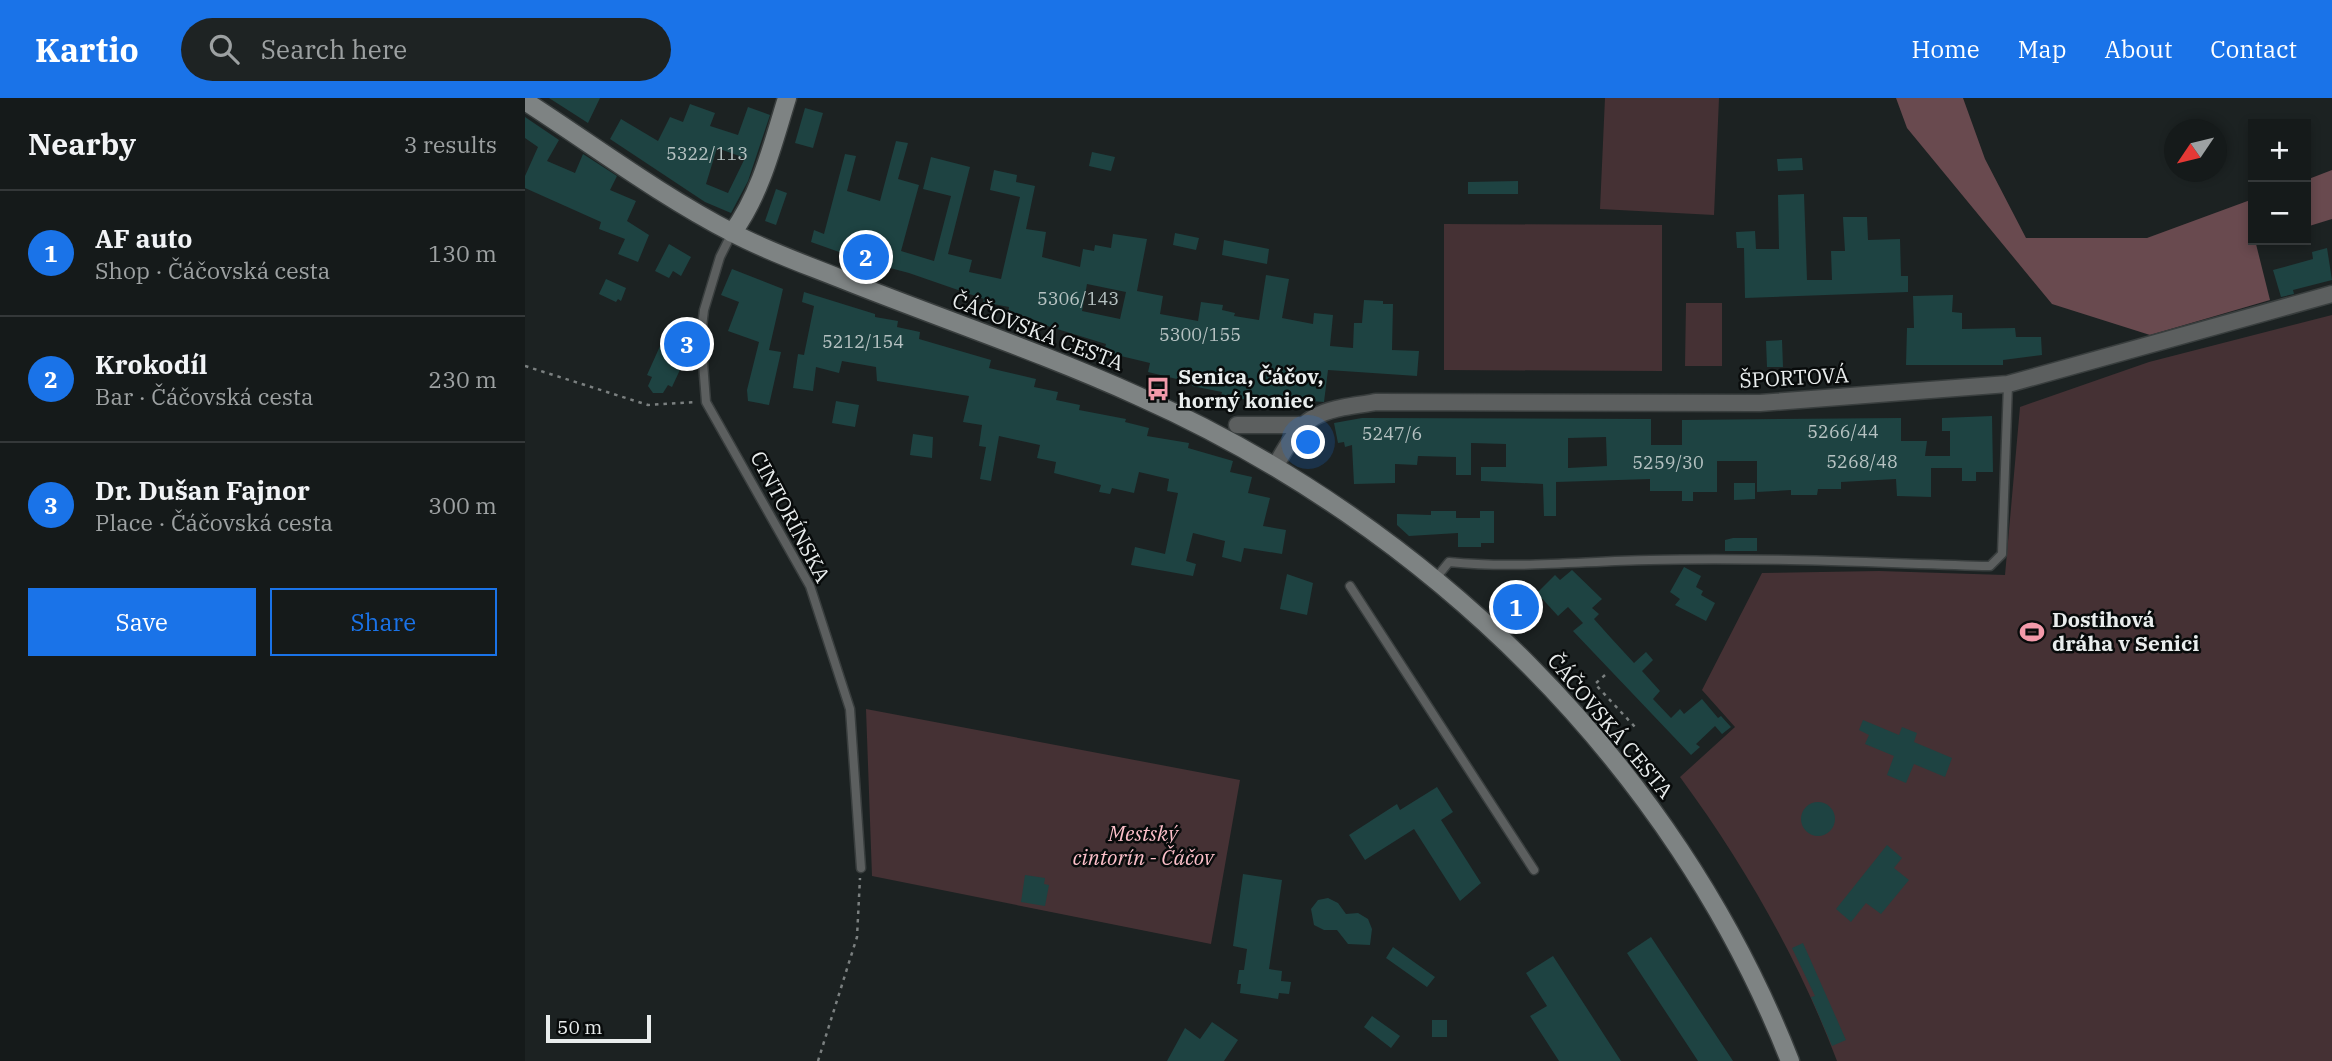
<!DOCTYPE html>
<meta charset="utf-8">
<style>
:root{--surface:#151a1a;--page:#1e2323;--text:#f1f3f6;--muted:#9da1a2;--line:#343839;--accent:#1a73e8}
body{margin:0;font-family:"IBM Plex Serif",serif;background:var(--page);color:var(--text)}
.controls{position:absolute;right:21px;top:21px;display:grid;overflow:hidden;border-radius:0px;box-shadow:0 4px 10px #0003}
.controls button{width:63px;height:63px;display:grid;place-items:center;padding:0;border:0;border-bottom:2px solid var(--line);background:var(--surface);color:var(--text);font:35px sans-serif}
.compass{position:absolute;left:1639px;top:21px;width:63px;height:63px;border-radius:50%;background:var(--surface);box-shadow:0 4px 10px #0003;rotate:235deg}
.scale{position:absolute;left:21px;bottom:18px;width:105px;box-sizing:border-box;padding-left:7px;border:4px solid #e9eded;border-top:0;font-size:19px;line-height:24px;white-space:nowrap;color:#e9eded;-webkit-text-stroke:5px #080b0b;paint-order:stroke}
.you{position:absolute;left:784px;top:345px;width:24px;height:24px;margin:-18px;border:5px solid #fff;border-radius:50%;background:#1a73e8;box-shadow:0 0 0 10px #1a73e833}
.badge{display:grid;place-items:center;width:46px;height:46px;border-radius:50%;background:var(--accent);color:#fff;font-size:23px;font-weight:700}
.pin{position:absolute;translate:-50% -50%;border:4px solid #fff;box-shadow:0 2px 7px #0006}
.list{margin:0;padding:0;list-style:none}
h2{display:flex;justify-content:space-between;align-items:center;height:91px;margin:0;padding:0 28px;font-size:30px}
h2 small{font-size:23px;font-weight:400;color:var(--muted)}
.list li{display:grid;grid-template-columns:46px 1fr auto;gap:21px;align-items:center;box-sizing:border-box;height:126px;padding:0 28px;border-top:2px solid var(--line)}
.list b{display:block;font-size:26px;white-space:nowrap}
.list p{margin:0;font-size:23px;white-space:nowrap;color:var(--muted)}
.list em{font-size:23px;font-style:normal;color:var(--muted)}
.actions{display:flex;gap:14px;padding:21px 28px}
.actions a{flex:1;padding:16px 0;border:2px solid var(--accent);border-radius:0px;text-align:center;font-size:24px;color:var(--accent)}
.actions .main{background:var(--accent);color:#fff}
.icon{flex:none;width:38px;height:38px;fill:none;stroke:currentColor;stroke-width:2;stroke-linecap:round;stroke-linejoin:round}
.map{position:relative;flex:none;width:1807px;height:963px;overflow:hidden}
header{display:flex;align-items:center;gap:42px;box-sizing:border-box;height:98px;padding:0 35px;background:var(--accent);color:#fff}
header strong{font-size:33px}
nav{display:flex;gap:38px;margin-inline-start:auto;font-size:24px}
.search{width:490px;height:63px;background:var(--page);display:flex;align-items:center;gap:18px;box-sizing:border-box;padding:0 24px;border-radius:38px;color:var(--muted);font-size:26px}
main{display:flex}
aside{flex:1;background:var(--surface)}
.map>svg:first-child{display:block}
</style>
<header>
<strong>Kartio</strong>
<div class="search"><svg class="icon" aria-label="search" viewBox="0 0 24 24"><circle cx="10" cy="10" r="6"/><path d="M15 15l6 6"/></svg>Search here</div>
<nav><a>Home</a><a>Map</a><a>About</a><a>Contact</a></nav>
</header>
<main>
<aside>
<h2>Nearby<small>3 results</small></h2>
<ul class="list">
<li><span class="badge">1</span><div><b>AF auto</b><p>Shop · Čáčovská cesta</p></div><em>130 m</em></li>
<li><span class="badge">2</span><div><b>Krokodíl</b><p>Bar · Čáčovská cesta</p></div><em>230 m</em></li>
<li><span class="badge">3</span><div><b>Dr. Dušan Fajnor</b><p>Place · Čáčovská cesta</p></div><em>300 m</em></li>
</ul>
<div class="actions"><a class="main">Save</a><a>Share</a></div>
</aside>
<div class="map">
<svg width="1807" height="963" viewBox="0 0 1807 963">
<rect width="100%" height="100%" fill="#1c2222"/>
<path fill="#453134" d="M1080,0h114l-5,117 -114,-6z
M919,126l218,1v146l-218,-1z
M1161,205h36v63h-37z
M1807,217v746h-495c-38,-101 -93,-197 -157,-284l55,-50 -33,-37 60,-117 117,-2 126,4 15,-168 129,-45z
M341,611l374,71 -29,164 -339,-68z"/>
<path fill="#694a4f" d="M1371,0h67l22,61 41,79h121l106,-39v41h14l-11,4 14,56 -120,35 -98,-31 -145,-176z
M1807,72v49l-26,8v-47z"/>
<path fill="#1e4342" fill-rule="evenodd" d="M24,0h51l-12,25z
M165,6l25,9 -5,13 28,9 10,-28 22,8 -22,66 -17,32 -26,-11 -95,-63 11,-20 37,22 12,-24 13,5zM192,50l28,10 -17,35 -22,-9z
M280,10l18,5 -10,35 -18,-5z
M0,19l34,23 -12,21 28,12 8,-19 34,22 -7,14 26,11 -9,20 22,14 -11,27 -20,-8 7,-15 -26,-10 2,-7 -76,-34v-12l13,-29 -13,-9z
M371,43l12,2 -10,36 21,6 -18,66 33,10 17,-65 -28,-7 8,-32 39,10 -22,87 24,6 -3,12 32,7 19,-82 -30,-7 4,-20 23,5 -1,7 19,4 -9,43 20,3 -4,25 38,10 3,-18 11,2 1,-6 16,3 2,-14 34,5 -10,52 26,5 -3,18 38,7 3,-19 22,3 -1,5 13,3 -1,3 25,4 7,-45 23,4 -7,39 31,6 1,-11 19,2 -3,31 23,2 1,-25h8l2,-23 19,1v3h10l-1,46 27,1 -2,25 -89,-6 -4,32 -27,-2 -1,6 -75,-10 1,-4 -30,-6 1,-3 -45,-11 2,-9 -46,-11 2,-8 -75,-23v-3l-23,-5 1,-6 -26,-5 1,-3 -75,-26 -34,-9 -2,6 -16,-4 2,-7 -48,-17 3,-12 10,4 21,-80 11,2 -9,35 33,10zM562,186l39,8 -6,27 -38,-8z
M567,54l23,5 -4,14 -22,-5z
M1277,60l1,12 -25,1 -1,-12z
M993,83v13h-50v-12z
M251,91l11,4 -11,32 -11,-4z
M1279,96l3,86h25l-1,-29h14l-2,-34h24l1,23 32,-1 1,37h7v16l-163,6 -1,-50h-7l-1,-16 19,-1 1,18h23l-1,-54z
M650,135l24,5 -3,12 -23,-5z
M699,142l45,9 -2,15 -45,-9z
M144,146l22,13 -10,19 -8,-5 -4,7 -14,-7z
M1802,150l5,32 -39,10 1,4 -13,3 -8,-27 40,-11 -1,-7z
M207,171l51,20 -14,61 12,2 -12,53 -21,-4 -1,-11 12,-48 -31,-11 11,-29 -18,-7z
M81,181l20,9 -5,13 -3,-2 -2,3 -17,-8z
M279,194l71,22v3l23,4 -1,6 23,5 -1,7 72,21 -2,8 47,11 -2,8 24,5 -2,8 24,5 -1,5 47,9 -1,3 24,6 -2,8 42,7 -1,5 45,13 -3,11 22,5 -4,16 22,5 -7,28 23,4 -4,24 -38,-6 -3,14 -19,-5 3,-16 -32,-8 -7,28 10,3 -3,12 -62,-11 4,-18 30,7 13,-61 -11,-2 2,-12 -30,-7 -5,21 -22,-5 -2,6 -11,-2 2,-7 -47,-12 2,-11 -19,-4 3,-13 -41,-9 -8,45 -11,-2 6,-32 -7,-1 3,-21 -19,-3 6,-26 -92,-15 -1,-14 -34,-6 -3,12 -23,-6 -3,24 -20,-3 5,-34 6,1 10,-49 -12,-4z
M1428,197l-1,17 10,1v16l53,-1 1,9h25l1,18 -39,5v5h-97l1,-37h7l-1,-32z
M140,237l26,11 -19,41 -4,-2 -5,8h-10l-5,-7 4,-9 -5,-2z
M1257,242l1,27h-16l-1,-26z
M311,303l23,4 -4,22 -23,-4z
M1467,318l1,56h-17v9h-14v-13h-31v29l-34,-1 -1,-17 -55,3v7h-23l-1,6h-26v-5l-34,2v-31h-40v31h-24v9h-11v-10h-32v-12l-94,3v34h-12l-1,-32 -62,-3v-14h25v-23l-35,-1v32h-15v-18l-38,-1 -1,9 -22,-1v19l-41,1 -2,-39 -7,2 -1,-5 -6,1 -4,-20 28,-5 289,1v26h31v-25l219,-2v23h26l-2,15h25v-25h-8v-13zM1081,339l1,29 -39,2v-30z
M388,336l20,3 -1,21 -22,-3z
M1209,385h21v16l-21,1z
M906,413h25v7h24v-7h14v32h-13v4h-23v-14l-49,3 -12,-11v-11l34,1z
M1208,440h24v13h-32v-11z
M1159,469l17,9 -5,11 7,4 -2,4 14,8 -9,18 -31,-16 5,-6 -10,-7z
M1047,472l30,29 -10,9 7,6 -5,5 17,19 23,25 12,-11 7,8 -11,11 18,20 -7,8 18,19 9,-9 4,5 18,-15 16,19 3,-2 10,11 -9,7 -7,-8 -19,18 4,3 -9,8 -118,-124 10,-8 -15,-16 -10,9 -21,-23 18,-18 5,5z
M762,476l26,9 -6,32 -27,-6z
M1338,622l36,15 3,-8 15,6 -3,9 38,16 -7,19 -31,-13 -8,19 -19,-8 7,-19 -29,-12 4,-9 -10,-5z
M912,689l16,25 -12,8 40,63 -21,18 -46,-72 -49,31 -16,-25 48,-31 3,6z
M1276 721a17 17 0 1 1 34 0a17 17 0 1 1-34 0Z
M1362,747l15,13 -8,10 15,12 -28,34 -15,-11 -15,19 -15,-13z
M718,776l39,6 -13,89 13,2 -1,10 10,1 -2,12 -10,-1 -1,6 -38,-6 1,-9h-4l2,-14h5l3,-21 -14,-3z
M500,777l20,3 -1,6 5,1 -4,21 -24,-4z
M803,800l10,5 8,11 12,-1 10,6 4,10 -2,16 -22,-1 -11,-14h-13l-10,-5 -3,-16 7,-9z
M1126,839l39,59 43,65h-35l-71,-108z
M1278,845l43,97 -14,6 -21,-49 4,-1 -23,-48z
M868,849l42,30 -8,10 -41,-29z
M1028,858l68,105h-62l-29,-45 17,-10 -21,-33z
M847,918l28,20 -9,12 -27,-21z
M907,922h15v17h-15z
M687,924l26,18 -14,21h-57l18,-33 15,11z"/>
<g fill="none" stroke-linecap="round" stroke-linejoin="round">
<g stroke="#393e3e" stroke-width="11">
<path id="lane" d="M207,135l-12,24 -16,53 -3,26 5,66 104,184 40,123 11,159
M911,480l13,-16c68,7 134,-1 201,-2 113,-3 227,3 340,6l12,-12 6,-170
M825,488l184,284"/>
</g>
<g stroke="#393e3e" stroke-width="19">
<path id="street" d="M712,327h62
M750,369c30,-56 42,-56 102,-65l383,1 248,-19 324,-90"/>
</g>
<g stroke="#393e3e" stroke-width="21">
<path id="secondary" d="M0,3c68,44 136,95 208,132 34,18 71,31 106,45 100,40 202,74 299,118 290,129 535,367 652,665
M207,135c29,-39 41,-90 55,-135"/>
</g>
<path stroke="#7b8080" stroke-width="2.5" stroke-dasharray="3.5 5" stroke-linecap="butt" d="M0,268l123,39 48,-3
M1080,577l-10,9 40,43
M293,963l39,-124 3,-59"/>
<use href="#lane" stroke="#5c5f5f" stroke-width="8"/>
<use href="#street" stroke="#5c5f5f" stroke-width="16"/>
<use href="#secondary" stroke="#7e8383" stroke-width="18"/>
</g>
<defs>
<g id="bus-bare" transform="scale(1.89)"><path d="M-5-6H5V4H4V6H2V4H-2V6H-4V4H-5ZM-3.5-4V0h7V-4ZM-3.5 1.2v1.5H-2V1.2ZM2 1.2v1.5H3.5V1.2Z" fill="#f39aaa" stroke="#080b0b" stroke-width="2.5" paint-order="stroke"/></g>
<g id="stadium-bare" transform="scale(1.89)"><path d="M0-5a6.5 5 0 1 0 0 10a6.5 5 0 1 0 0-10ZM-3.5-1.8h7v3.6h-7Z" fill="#f39aaa" stroke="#080b0b" stroke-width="2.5" paint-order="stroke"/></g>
</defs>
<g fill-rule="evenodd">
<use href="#bus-bare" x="633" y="291"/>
<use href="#stadium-bare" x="1507" y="534"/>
</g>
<g text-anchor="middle" stroke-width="5" stroke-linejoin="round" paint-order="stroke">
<g font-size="18" fill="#b6c2c2">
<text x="182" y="62">5322/113</text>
<text x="553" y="207">5306/143</text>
<text x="675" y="243">5300/155</text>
<text x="338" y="250">5212/154</text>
<text x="1318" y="340">5266/44</text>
<text x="867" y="342">5247/6</text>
<text x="1337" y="370">5268/48</text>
<text x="1143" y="371">5259/30</text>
</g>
<g font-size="21" fill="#e9eded" stroke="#080b0b">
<text transform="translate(513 234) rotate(21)" y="7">ČÁČOVSKÁ CESTA</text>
<text transform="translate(1269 280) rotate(-3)" y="7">ŠPORTOVÁ</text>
<text transform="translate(265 419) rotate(62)" y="7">CINTORÍNSKA</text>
<text transform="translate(1085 628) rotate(50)" y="7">ČÁČOVSKÁ CESTA</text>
</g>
<g font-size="21" font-weight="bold" fill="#e9eded" stroke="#080b0b" text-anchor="start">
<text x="653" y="286">Senica, Čáčov,<tspan x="653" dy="24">horný koniec</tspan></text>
<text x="1527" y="529">Dostihová<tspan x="1527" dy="24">dráha v Senici</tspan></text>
</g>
<g font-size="21" font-style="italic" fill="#fcbfc9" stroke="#080b0b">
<text x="618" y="743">Mestský<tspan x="618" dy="24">cintorín - Čáčov</tspan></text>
</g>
</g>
</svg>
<div class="controls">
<button>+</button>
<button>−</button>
</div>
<svg class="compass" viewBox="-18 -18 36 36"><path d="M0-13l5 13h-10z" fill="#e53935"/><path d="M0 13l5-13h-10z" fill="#9da1a2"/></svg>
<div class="scale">50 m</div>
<div class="you"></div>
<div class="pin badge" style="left:991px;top:509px">1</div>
<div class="pin badge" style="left:341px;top:159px">2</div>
<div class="pin badge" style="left:162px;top:246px">3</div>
</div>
</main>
